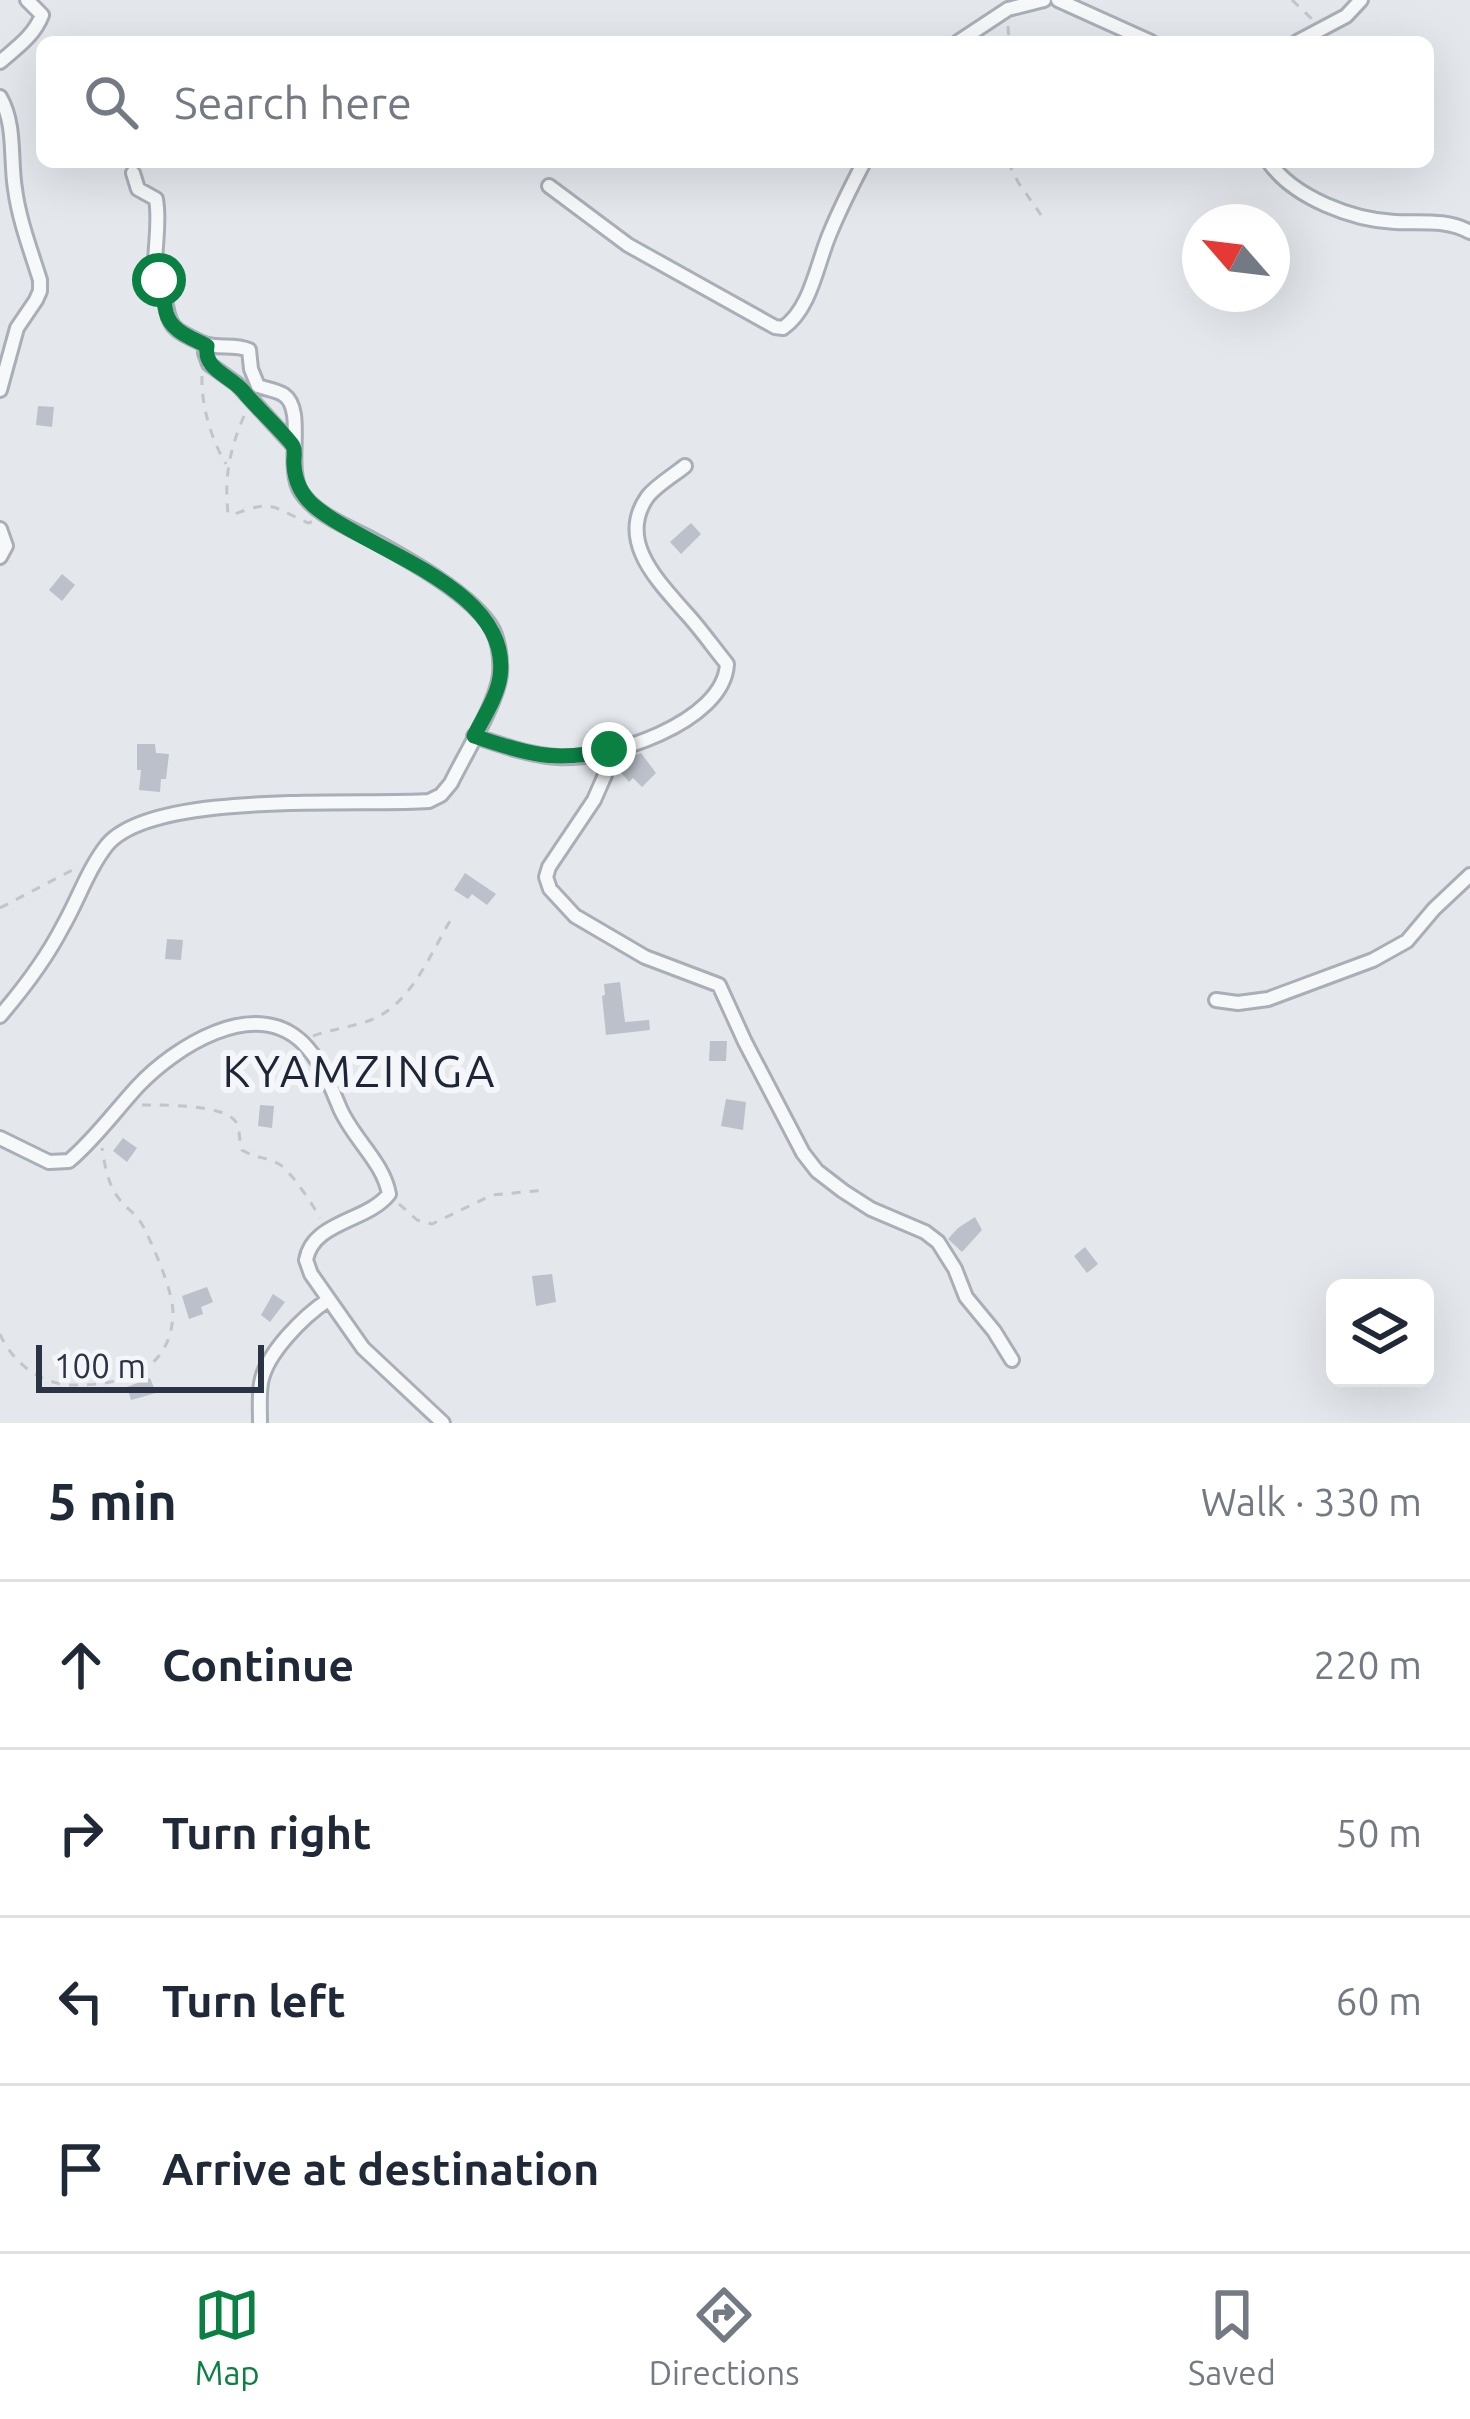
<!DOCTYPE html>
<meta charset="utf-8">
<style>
:root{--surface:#fff;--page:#f2f2f3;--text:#1f2937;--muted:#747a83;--line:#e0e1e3;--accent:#0b8043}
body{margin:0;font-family:Ubuntu,sans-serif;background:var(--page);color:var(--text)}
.controls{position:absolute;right:36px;bottom:36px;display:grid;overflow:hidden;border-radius:18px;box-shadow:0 12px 48px #0002}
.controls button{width:108px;height:108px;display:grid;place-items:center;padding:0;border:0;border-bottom:3px solid var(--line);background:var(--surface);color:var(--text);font:60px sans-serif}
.compass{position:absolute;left:1182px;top:204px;width:108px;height:108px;border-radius:50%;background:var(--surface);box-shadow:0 12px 48px #0002;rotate:298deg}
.scale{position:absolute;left:36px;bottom:30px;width:228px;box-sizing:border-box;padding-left:12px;border:6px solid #2b3445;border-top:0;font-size:33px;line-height:42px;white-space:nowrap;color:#2b3445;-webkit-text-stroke:9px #f4f6f9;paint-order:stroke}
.stop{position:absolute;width:36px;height:36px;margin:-27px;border:9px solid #0b8043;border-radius:50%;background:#fff}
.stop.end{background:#0b8043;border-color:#fff;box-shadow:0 3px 12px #0008}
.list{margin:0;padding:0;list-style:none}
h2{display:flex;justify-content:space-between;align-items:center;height:156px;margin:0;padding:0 48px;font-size:51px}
h2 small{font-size:39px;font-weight:400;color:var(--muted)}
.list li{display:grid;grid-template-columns:78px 1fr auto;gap:36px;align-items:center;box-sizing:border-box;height:168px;padding:0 48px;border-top:3px solid var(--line)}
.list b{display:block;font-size:45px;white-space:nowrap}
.list em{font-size:39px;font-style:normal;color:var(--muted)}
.icon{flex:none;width:66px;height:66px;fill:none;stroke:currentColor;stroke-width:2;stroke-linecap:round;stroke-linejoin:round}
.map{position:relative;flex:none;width:1470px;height:1423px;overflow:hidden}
.search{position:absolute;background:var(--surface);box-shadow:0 12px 48px #0002;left:36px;right:36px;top:36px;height:132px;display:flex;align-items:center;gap:30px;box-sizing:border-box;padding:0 42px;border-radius:18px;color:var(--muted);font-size:45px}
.sheet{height:828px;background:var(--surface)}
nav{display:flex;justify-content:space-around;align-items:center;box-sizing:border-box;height:168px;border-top:3px solid var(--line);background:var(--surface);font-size:33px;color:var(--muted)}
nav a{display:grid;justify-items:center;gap:6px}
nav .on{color:var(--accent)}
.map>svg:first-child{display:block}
</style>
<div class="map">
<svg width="1470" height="1423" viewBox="0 0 1470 1423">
<rect width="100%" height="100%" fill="#e4e7ec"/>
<path fill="#bbc0ca" d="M38,406l16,1 -2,20 -16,-2z
M691,523l10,11 -20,20 -11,-12z
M62,574l13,11 -13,16 -13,-11z
M137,744h18l1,9 13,1 -3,25h-5l-1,13 -21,-2 2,-20h-4z
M641,753l15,20 -14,14 -9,-9 -4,4 -12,-14 10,-11z
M465,873l31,21 -9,11 -15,-11 -4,5 -14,-9z
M167,939l16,1 -2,20 -16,-1z
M620,982l5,40 24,-2 1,10 -44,5 -4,-39 3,-1 -1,-11z
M710,1041h17l-1,20h-17z
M726,1099l20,3 -3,28 -22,-4z
M260,1105l14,1 -2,22 -14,-2z
M123,1138l14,10 -10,14 -14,-11z
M975,1217l7,13 -20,22 -14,-13 10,-11z
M1085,1247l13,17 -11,9 -13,-17z
M552,1274l4,28 -20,4 -4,-30z
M207,1287l6,15 -12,5 2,7 -14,5 -7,-23z
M273,1294l12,8 -15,20 -9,-7z
M150,1378l6,15 -25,7 -4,-13z"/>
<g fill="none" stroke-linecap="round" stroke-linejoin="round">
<g stroke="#a9aeb7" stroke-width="18">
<path id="minor" d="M1058,0l93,42
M958,42l50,-33 36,-9
M1297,42l49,-26 15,-16
M0,62c16,-14 34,-26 42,-47l-15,-15
M0,97c16,28 10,61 15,92 4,31 16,62 25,91v11l-4,9 -19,28 -17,62
M1269,162c25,36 84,58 126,60 26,1 52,-3 75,10
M549,186l79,59 147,82 8,1c28,-19 34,-65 47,-95 10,-24 22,-48 34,-71
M207,346l-2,7 4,11 28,20 56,61
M0,529l6,17 -6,11
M474,736c28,9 54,19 83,21 49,4 167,-34 170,-93 -14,-17 -27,-36 -42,-52 -27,-31 -69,-72 -37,-116 9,-11 26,-21 37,-30
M609,749l-4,26 -11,25 -45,67 -3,10 4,12 25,27 70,41 74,28 26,57 58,111 14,18 26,20 28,18 54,23 13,10 17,27 11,28 28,34 18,29
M1216,1000l22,3 30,-4 105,-39 34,-19 27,-32 36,-34
M0,1016c24,-28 46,-57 63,-90 15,-26 25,-57 44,-81 46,-55 251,-39 322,-44l12,-6 10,-12c14,-29 45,-78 49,-108 1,-14 -1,-32 -7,-45 -19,-35 -89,-73 -124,-92 -23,-12 -54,-24 -68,-46 -16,-25 5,-82 -17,-97 -7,-5 -18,-6 -26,-9l-7,-17 -2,-19c-16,-7 -31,0 -47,-7 -33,-15 -32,-16 -38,-49 -1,-10 -9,-17 -9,-27 0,-23 5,-45 1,-68l-18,-10 -5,-16
M0,1138l49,24 20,-1c26,-22 46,-50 69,-75 36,-38 115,-90 164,-44 19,19 27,40 37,64 12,31 44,55 50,88 -22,28 -76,27 -83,66l5,14 52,74 80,75
M260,1423c0,-13 -1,-27 1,-40 5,-30 43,-67 67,-83"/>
</g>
<path stroke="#c2c5cb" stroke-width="3" stroke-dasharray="9 9" stroke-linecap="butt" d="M1292,0l20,19
M1008,26l1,16
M1008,162l10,20 23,33
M202,376c-1,29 9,63 24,88
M244,416c-14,33 -20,60 -16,97l4,2c42,-16 38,-9 76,8l6,-2
M0,908l78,-41
M313,1036c19,-7 39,-9 58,-16 39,-15 59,-65 79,-99
M142,1105c19,0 83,-1 94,17 4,6 3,20 6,28 12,8 25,7 37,14 12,7 34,41 41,54
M399,1204l18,16 15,4 60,-29 54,-5
M0,1334c12,28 40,50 71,51 49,1 99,-12 102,-70 1,-22 -19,-67 -29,-87 -6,-13 -16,-18 -24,-28 -12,-14 -15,-34 -18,-52"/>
<use href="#minor" stroke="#f7f8fa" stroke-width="12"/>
</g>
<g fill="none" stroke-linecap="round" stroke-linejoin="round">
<path stroke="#0b8043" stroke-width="15" d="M159,280c6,12 4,20 7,32 4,19 26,26 41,34 -4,24 23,29 37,46 8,11 46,47 49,54 3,6 0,13 1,19 1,17 7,29 19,40 53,46 200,82 187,172 -3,20 -17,41 -26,59 49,17 84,28 135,13"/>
</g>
<g text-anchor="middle" stroke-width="12" stroke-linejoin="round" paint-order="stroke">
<g font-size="45" letter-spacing="3" fill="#1d2536" stroke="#f4f6f9">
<text x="360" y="1087">KYAMZINGA</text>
</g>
</g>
</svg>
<div class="controls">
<button><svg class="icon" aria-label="layers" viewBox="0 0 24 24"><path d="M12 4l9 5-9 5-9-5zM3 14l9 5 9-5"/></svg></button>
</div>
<svg class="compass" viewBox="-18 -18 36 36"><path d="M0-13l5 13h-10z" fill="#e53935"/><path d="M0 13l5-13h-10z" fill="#747a83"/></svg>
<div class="scale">100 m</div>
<div class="stop" style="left:159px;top:280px"></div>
<div class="stop end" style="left:609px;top:749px"></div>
<div class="search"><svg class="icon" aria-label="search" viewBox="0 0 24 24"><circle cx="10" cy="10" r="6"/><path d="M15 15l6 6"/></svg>Search here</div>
</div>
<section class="sheet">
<h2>5 min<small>Walk · 330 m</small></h2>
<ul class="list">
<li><svg class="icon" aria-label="ahead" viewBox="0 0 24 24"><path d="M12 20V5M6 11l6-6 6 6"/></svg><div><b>Continue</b></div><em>220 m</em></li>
<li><svg class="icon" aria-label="right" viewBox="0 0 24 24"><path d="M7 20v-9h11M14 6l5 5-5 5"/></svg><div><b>Turn right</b></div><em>50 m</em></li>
<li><svg class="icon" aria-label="left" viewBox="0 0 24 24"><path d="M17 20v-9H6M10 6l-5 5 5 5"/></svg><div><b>Turn left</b></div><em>60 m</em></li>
<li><svg class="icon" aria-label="arrive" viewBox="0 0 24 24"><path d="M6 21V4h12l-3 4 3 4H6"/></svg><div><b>Arrive at destination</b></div></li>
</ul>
</section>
<nav>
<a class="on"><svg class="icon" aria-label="map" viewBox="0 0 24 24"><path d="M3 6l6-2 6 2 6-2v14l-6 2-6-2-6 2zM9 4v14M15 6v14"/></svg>Map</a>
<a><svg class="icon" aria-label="directions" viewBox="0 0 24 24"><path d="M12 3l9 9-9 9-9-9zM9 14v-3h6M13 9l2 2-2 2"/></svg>Directions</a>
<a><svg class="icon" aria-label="saved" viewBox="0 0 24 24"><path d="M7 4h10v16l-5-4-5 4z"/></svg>Saved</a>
</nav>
